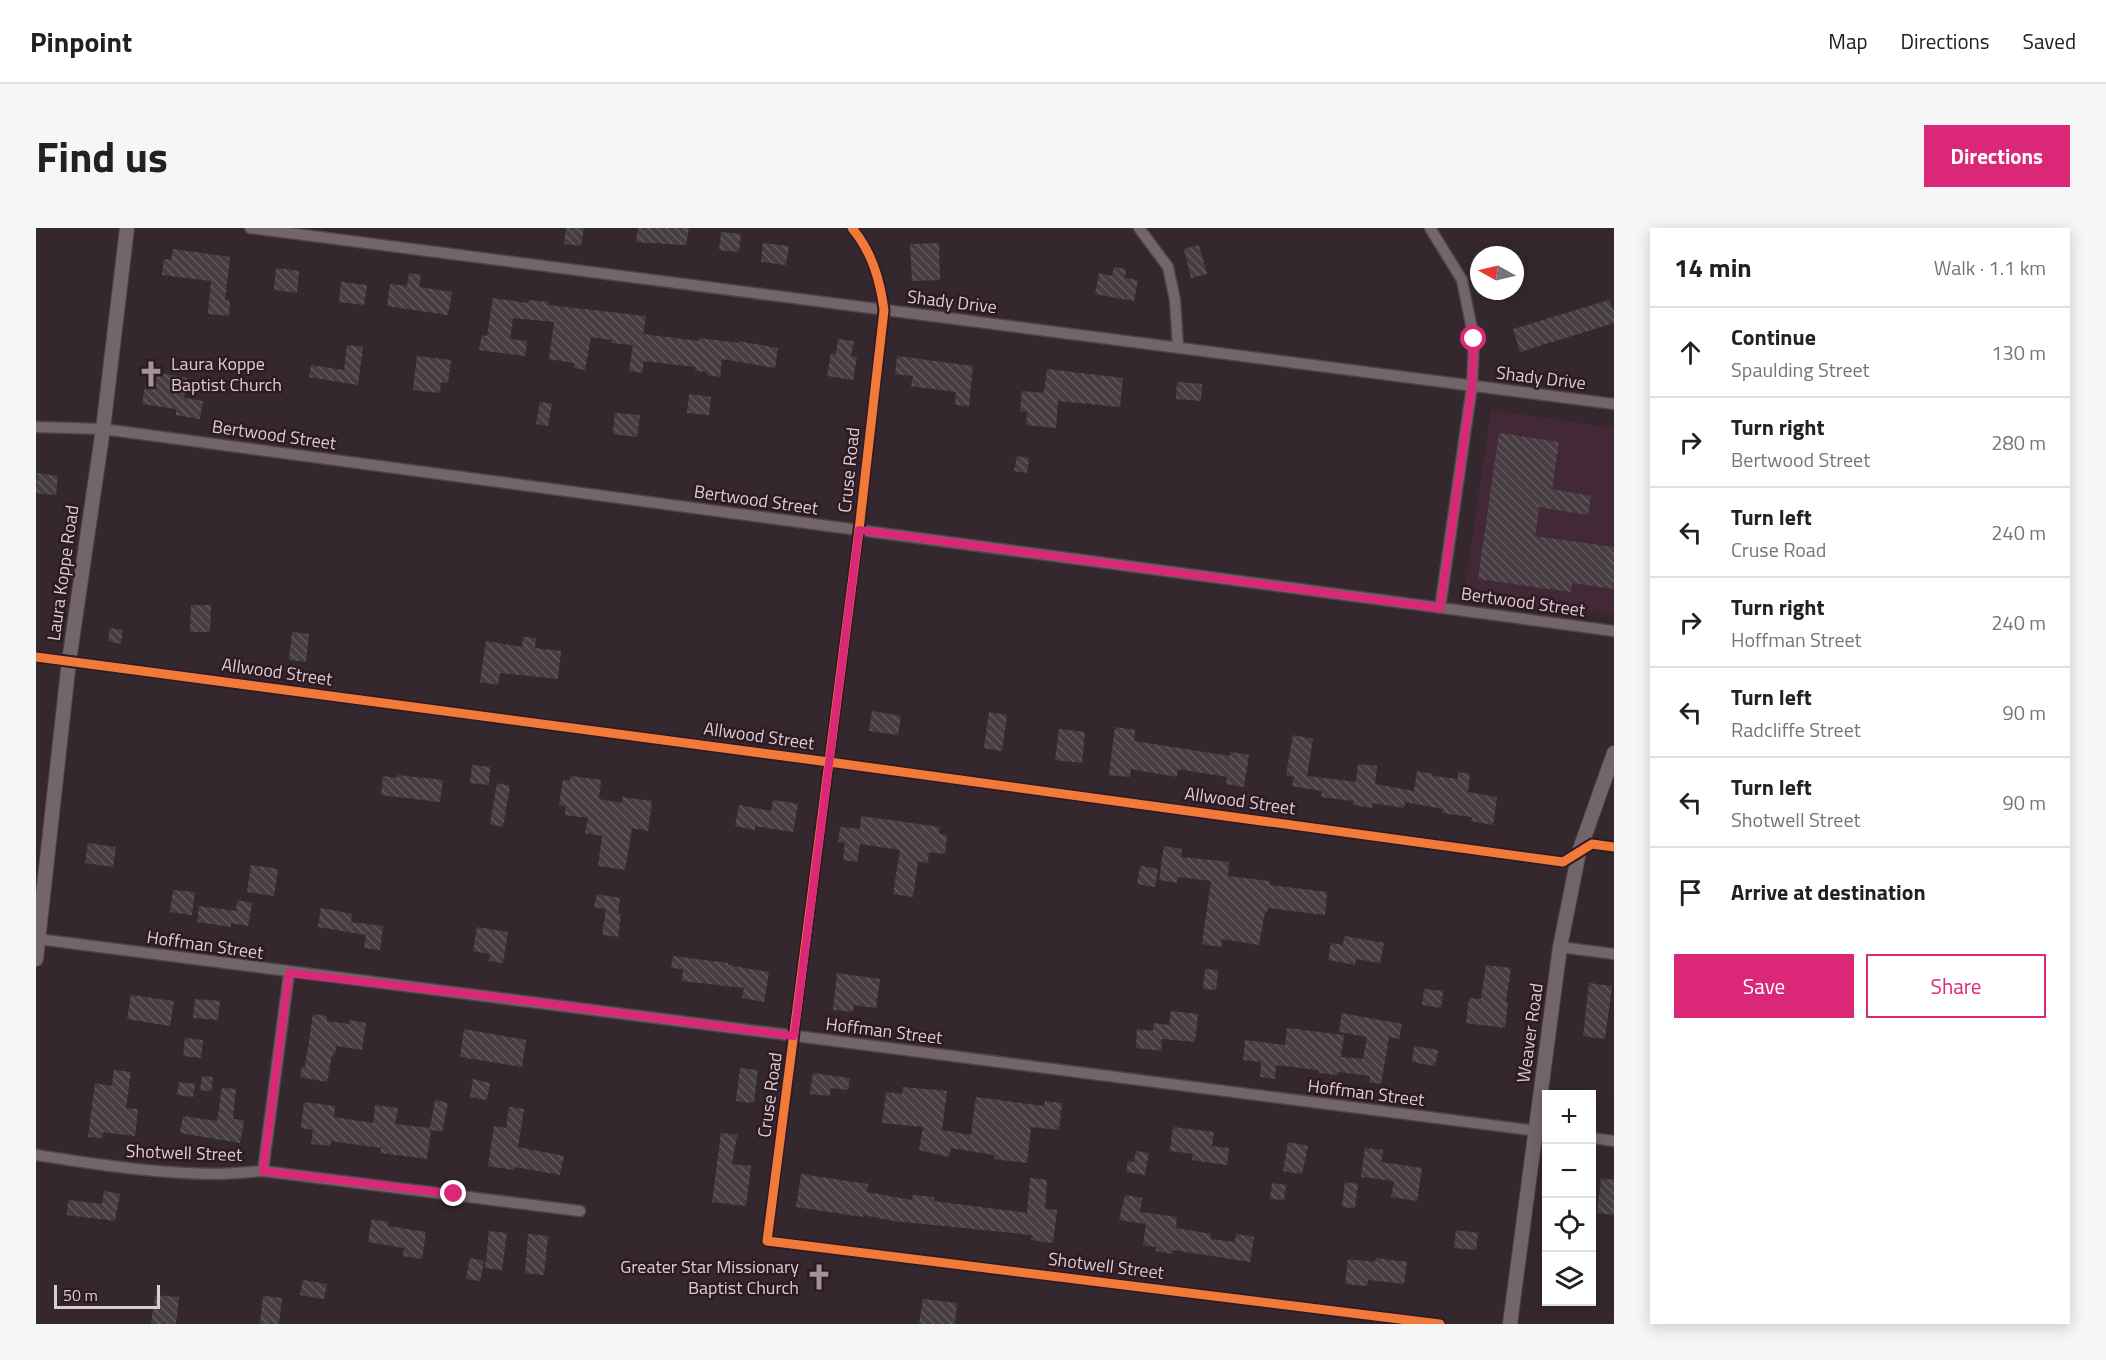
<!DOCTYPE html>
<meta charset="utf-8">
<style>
:root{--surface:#fff;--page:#f6f6f6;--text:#202124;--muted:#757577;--line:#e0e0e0;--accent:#db2777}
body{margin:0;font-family:"Titillium Web",sans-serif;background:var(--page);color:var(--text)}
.controls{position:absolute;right:18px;bottom:18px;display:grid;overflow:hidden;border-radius:0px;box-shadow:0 3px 15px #0003}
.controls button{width:54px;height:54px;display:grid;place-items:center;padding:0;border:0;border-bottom:2px solid var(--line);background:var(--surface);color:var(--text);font:30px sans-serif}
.compass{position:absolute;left:1434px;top:18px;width:54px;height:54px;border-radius:50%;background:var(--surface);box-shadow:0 3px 15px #0003;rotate:278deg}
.scale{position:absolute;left:18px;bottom:15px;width:106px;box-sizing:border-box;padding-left:6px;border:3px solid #dbcdd3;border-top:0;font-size:16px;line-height:21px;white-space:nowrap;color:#dbcdd3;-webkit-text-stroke:4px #2f1a24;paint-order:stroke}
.stop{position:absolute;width:18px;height:18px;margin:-14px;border:4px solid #db2777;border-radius:50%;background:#fff}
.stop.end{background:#db2777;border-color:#fff;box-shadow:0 2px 6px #0008}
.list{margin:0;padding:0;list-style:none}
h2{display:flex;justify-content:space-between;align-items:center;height:78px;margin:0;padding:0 24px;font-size:26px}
h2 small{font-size:20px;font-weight:400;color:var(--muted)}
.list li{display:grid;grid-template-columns:39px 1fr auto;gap:18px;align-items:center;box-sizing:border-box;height:90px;padding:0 24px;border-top:2px solid var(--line)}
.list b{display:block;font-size:22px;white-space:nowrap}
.list p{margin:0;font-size:20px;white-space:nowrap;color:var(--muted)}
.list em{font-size:20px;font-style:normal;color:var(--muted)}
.actions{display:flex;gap:12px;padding:18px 24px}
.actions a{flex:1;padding:14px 0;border:2px solid var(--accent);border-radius:0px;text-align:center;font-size:21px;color:var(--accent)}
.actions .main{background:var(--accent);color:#fff}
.icon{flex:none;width:33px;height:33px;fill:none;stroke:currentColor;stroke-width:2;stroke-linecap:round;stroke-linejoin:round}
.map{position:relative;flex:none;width:1578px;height:1096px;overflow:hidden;border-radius:0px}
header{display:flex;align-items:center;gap:36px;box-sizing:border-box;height:84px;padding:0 30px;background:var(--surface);border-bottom:2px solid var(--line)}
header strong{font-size:28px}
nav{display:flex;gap:33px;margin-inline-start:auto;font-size:21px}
.intro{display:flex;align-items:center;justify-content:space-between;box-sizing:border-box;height:144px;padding:0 36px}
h1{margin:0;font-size:42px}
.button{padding:15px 27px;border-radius:0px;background:var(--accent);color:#fff;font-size:21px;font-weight:700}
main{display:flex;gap:36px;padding:0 36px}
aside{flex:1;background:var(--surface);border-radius:0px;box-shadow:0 3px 15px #0003}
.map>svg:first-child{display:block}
</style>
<header>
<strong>Pinpoint</strong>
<nav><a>Map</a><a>Directions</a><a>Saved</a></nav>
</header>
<div class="intro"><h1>Find us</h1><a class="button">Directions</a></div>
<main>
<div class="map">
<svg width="1578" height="1096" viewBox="0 0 1578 1096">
<defs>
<pattern id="building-back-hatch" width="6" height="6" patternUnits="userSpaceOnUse" patternTransform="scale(1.5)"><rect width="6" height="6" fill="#473e44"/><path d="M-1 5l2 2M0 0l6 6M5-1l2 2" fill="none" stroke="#61595e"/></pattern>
</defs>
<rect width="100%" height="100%" fill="#34282e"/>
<path fill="#432835" d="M1455,182l123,18v186l-150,-19z"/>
<path fill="url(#building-back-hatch)" d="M530,0h18l-3,18 -17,-2z
M602,0h51l-3,17 -50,-3z
M685,4l20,2 -2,18 -20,-2z
M727,15l26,3 -3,19 -25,-3z
M903,15l1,37 -28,1 -2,-37z
M1163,17l8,29 -16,4 -7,-29z
M137,21l57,8 -5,43 5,1 -1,15 -21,-2 3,-33 -49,-6 2,-16 7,1z
M1078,39l12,2 -1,9 13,2 -4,21 -39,-7 4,-21 13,3z
M240,40l23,3 -2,22 -23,-3z
M373,45l12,2 -2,12 33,5 -4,23 -61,-9 3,-22 17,2z
M305,54l26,3 -3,20 -25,-3z
M457,70l35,5v-3l20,2v3l98,11 -3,18 56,7v-3l39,5v-2l40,7 -3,20 -53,-9 -2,18 -13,-2v-3l-12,-1 1,-4 -52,-6 -2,12 -13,-2 4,-26 -22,-2 1,-3 -21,-3 -6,33 -11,-2v-5l-25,-4 5,-37 -41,-4 -3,21 17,2 -2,15 -46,-6 3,-15 5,1z
M1573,72l5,11v12l-94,29 -7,-23z
M802,111l16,2 -3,15 6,1 -4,23 -26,-4 4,-23 5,1z
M311,117l16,2 -5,38 -49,-8 2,-12 33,5z
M381,128l34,4 -3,23 -7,-1 -1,11 -27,-3z
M861,128l76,10 -4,40 -14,-1 1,-13 -45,-6 2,-10 -18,-2z
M1011,141l76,9 -3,29 -62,-6 -2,27 -30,-3 1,-13 -7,-1 2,-20 22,2z
M112,143l39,7 -3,20 19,3 -3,18 -24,-4v-6l-34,-5z
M1141,154l25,2 -1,17 -25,-2z
M653,166l22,3 -2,18 -22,-2z
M504,174l12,2 -4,22 -12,-2z
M579,185l25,2 -3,22 -24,-3z
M1463,205l60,9 -7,47 39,7 -3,19 -49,-8 -4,29 79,11v42l-42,-6 -1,9 -93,-13z
M981,228l12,2 -2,15 -13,-2z
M1,245l21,3 -2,19 -20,-2z
M155,377h20l-1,27h-20z
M74,400l13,2 -2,14 -13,-3z
M256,404l17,2 -3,28 -17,-2z
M487,409l13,1 -1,10 26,3 -3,28 -58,-6 -2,12 -18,-3 6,-41 36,6z
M836,483l29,5 -3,19 -29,-4z
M953,484l18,3 -5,36 -18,-3z
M1079,499l20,3 -1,11 96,15 1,-4 18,3 -5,32 -18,-3 1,-7 -49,-8 -1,8 -46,-8 -1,8 -21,-2z
M1023,501l26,3 -3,31 -27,-3z
M1257,507l20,4 -6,37 49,6 2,-18 19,2 -2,18 39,7 3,-20 16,3 -1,2 26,3v-7l12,2 -2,18 29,5 -4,28 -22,-4 1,-4 -30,-4 1,-4 -38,-7 -1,6 -31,-5 -1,5 -19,-3v-4l-32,-4 1,-6 -30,-5 2,-9 -8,-2z
M436,537l18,2 -1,18 -19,-2z
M361,547l46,5 -3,22 -59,-7 2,-19 14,2z
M535,548l30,4 -2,19 23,4v-6l30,4 -4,30 -16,-3 -7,42 -27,-4 4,-30 -17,-3 3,-15 -23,-3 1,-9 -7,-1 4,-25 7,1z
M461,555l13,3 -7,41 -13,-3z
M737,572l25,4 -5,28 -38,-6v4l-20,-4 4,-21 32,6z
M825,588l79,11 -1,7 8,1 -2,19 -16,-2 -1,11 -10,-2 -5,36 -20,-3 7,-44 -40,-6 -3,18 -14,-2 2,-17 -7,-1 2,-15 20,2z
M52,615l28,4 -3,20 -28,-4z
M1128,618l18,3 -1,8 48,5 -1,14 42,5v4l57,7 -2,23 -57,-7 -1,4h-2l-6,33 -37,-6 -1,8 -19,-3 9,-63 -33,-4 -1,6 -18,-3z
M215,637l27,4 -4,27 -27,-4z
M1104,638l18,3 -3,18 -18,-3z
M137,662l22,2 -3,23 -22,-3z
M561,666l23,4 -2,16h3l-3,23 -16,-2 4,-26 -12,-2z
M201,672l15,3 -4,23 -17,-3v4l-34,-5 2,-16 37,5z
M285,680l31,6 -1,8 32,4 -3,24 -16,-2 2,-13 -48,-8z
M441,699l31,5 -5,31 -14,-2 1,-7 -17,-3z
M1308,708l40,7 -4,20 -24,-4 -1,6 -27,-5 3,-17 12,2z
M637,728l55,7v2l41,7 -5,30 -22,-4 2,-10 -62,-7 1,-12 -12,-1z
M1450,737l25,3 -5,34h2l-3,26 -39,-5 3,-25 12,1z
M1169,741l13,1 -2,20 -13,-1z
M801,745l43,6 -4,29 -22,-3 -1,7 -20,-2z
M1553,755l23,3 -7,53 -22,-3z
M1388,761l19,2 -2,17 -19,-3z
M95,767l43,6 -4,25 -43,-7z
M159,771l25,2 -2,19 -25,-2z
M1135,783l27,3 -3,28 -33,-3 -1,12 -25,-3 1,-19 16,2 1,-8 15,2z
M1306,785l60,11 -3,15 -10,-2 -8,47 -12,-2 1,-6 -32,-4v3l-19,-2v-3l-43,-5 -1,14 -15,-2 1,-15 -18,-2 2,-20 40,5 2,-17 57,7 -3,22 22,2 4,-22 -28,-5z
M277,786l14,2v5l22,3v-4l17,3 -4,27 -26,-4 -1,9h-3l-5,27 -27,-5 2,-10h3z
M428,801l62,11 -4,27 -62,-10z
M149,810l18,2 -2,18 -18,-2z
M1378,818l24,4 -3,16 -23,-4z
M704,840l18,2 -4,33 -18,-2z
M78,842l17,2 -5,36 12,1 -3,27 -32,-4v6l-15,-1 7,-54 17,3z
M777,845l37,5 -2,12 -17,-2 -1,8 -20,-2z
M166,848l11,1 -2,14 -11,-1z
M437,851l17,4 -3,17 -17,-3z
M143,854l16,2 -2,13 -16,-2z
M867,859l44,4 -5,39 29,5 5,-38 68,9 1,-5 17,2 -3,27 -28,-3 -4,36 -33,-4v-4l-43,-7 -2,9 -30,-7 4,-23 -41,-4 4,-31 16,2z
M186,860l14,1 -3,30 11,1 -4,23 -60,-10 3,-17 34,5z
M399,872l13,3 -6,29 -11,-2 -4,29 -47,-6 1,-5 -50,-7 -1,5 -19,-2 2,-14 -12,-2 3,-26 31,4 -1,11 39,6 2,-18 23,3 -3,16 35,4z
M473,879l15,2 -6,38 46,9 -4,19 -45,-8 -1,3 -26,-4 6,-40 12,2z
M1137,899l41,5 -2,14 17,2 -2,17 -35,-5 1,-6 -23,-3z
M685,905l16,2 -5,29 19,2 -5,40 -34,-4z
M1252,914l20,4 -6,28 -19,-3z
M1329,920l18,2 -2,12 41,6 -5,33 -26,-4 3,-16 -33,-4z
M1100,923l13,2 -4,22 -19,-3 2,-11 6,1z
M765,946l67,10 -1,8 45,8 1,-5 21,2v4l93,12 3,-35 17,2 -2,29 12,1 -4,33 -22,-3 1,-5 -138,-14 -31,-6v2l-67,-10z
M1565,950l13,2v35l-17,-2z
M1309,954l13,2 -3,24 -13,-1z
M1236,955l14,2 -2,15 -14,-1z
M68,963l16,3 -5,27 -48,-6 1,-15 34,4z
M1089,967l17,3 -2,14 37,5 -1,11 35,6 -1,5 25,3 1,-8 18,3 -4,25 -77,-12v4l-17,-3v-4l-13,-2 3,-21 -27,-4z
M336,991l16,3v4l38,6 -4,27 -19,-3 1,-8 -36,-6z
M1420,1002l22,3 -2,17 -22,-2z
M453,1003l18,2 -5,37 -17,-2z
M492,1006l20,2 -4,39 -19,-2z
M434,1030l14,3 -4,20 -14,-2z
M1340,1030l31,4 -3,22 -36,-4 -1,6 -22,-2 3,-25 27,3z
M267,1052l24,4 -3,15 -24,-4z
M119,1067l24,2 -3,27h-25z
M227,1068l19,2 -3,26h-19z
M887,1071l34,4 -2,21h-36z"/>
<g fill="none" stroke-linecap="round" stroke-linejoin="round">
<g stroke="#4e4348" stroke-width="13">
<path id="minor" d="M214,0l1364,176
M816,0c20,24 28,52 32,82l-25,220 -92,711 673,83
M1103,0l29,39 7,33 3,47
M1394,0l32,52 12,59 -2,47 -32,222
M0,199l67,2 1511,202
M0,429l793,105 734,100 29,-18 22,3
M2,711l1508,193
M1524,719l54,7
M1556,910l22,3
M0,927c59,9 120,19 180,19 16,0 31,-2 47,-3l317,40
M227,943l26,-198"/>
</g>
<g stroke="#4e4348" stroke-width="16">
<path id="tertiary" d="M0,731l33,-298 34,-232 24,-201
M1474,1096l50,-377 19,-95 35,-99"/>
</g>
<use href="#minor" stroke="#726668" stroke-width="10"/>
<use href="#tertiary" stroke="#726668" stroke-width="14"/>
<g stroke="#2f1a24" stroke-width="13">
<path id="cycleway" d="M816,0c20,24 28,52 32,82l-25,220 -92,711 673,83
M0,429l793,105 734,100 29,-18 22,3"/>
</g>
<use href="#cycleway" stroke="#f17a3a" stroke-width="9"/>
</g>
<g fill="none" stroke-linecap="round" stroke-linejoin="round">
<path stroke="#db2777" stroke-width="8" d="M418,966l-191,-23 26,-198 199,23 306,40 65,-506 581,78 32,-222 2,-47"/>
</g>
<defs>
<g id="church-bare" transform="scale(2.07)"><path d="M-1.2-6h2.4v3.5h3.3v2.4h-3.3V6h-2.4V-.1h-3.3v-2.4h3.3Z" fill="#a19399" stroke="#2f1a24" stroke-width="2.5" paint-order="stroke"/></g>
</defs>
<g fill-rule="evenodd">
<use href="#church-bare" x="115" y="146"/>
<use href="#church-bare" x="783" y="1049"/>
</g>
<g text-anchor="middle" stroke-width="5" stroke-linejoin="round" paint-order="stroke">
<g font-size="18" fill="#dbcdd3" stroke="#2f1a24">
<text transform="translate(916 74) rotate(7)" y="6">Shady Drive</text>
<text transform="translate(1505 150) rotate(7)" y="6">Shady Drive</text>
<text transform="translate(238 207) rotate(8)" y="6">Bertwood Street</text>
<text transform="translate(813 242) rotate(-84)" y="6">Cruse Road</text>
<text transform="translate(720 272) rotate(8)" y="6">Bertwood Street</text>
<text transform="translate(27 345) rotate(-82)" y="6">Laura Koppe Road</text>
<text transform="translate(1487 374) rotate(8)" y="6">Bertwood Street</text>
<text transform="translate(241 444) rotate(8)" y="6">Allwood Street</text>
<text transform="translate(723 508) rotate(8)" y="6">Allwood Street</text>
<text transform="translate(1204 573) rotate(8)" y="6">Allwood Street</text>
<text transform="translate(169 717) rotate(8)" y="6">Hoffman Street</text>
<text transform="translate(848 803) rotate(7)" y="6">Hoffman Street</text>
<text transform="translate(1494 805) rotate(-82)" y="6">Weaver Road</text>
<text transform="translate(1330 865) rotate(7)" y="6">Hoffman Street</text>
<text transform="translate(734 867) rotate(-82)" y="6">Cruse Road</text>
<text transform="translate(148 925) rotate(2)" y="6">Shotwell Street</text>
<text transform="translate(1070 1038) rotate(7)" y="6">Shotwell Street</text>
</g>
<g font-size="18" fill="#dbcdd3" stroke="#2f1a24" text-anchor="start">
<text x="135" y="142">Laura Koppe<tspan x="135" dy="21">Baptist Church</tspan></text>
<text x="763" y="1045" text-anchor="end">Greater Star Missionary<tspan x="763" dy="21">Baptist Church</tspan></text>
</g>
</g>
</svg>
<div class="controls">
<button>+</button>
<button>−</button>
<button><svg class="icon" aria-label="locate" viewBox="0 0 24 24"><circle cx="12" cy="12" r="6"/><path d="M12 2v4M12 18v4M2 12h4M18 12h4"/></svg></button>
<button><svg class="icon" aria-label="layers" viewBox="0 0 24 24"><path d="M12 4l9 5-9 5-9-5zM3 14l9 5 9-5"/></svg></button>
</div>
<svg class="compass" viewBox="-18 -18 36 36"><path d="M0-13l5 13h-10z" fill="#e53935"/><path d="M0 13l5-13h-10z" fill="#757577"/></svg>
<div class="scale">50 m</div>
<div class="stop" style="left:1438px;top:111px"></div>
<div class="stop end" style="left:418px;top:966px"></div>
</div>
<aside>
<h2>14 min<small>Walk · 1.1 km</small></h2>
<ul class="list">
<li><svg class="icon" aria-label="ahead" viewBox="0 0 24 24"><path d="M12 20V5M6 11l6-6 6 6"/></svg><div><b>Continue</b><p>Spaulding Street</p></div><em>130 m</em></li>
<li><svg class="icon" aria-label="right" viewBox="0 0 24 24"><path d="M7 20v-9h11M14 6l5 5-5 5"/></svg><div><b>Turn right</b><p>Bertwood Street</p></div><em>280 m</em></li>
<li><svg class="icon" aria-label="left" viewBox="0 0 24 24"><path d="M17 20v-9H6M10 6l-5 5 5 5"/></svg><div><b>Turn left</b><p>Cruse Road</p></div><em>240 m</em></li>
<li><svg class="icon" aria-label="right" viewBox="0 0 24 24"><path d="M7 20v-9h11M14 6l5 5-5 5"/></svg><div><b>Turn right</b><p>Hoffman Street</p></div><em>240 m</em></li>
<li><svg class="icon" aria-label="left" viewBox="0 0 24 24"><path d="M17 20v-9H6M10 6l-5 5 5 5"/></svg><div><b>Turn left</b><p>Radcliffe Street</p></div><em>90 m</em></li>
<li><svg class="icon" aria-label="left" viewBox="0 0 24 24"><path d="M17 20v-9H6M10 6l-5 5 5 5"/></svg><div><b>Turn left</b><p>Shotwell Street</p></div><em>90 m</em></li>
<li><svg class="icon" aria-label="arrive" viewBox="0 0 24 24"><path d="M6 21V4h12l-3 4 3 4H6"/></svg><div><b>Arrive at destination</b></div></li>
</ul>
<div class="actions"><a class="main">Save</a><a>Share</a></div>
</aside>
</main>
